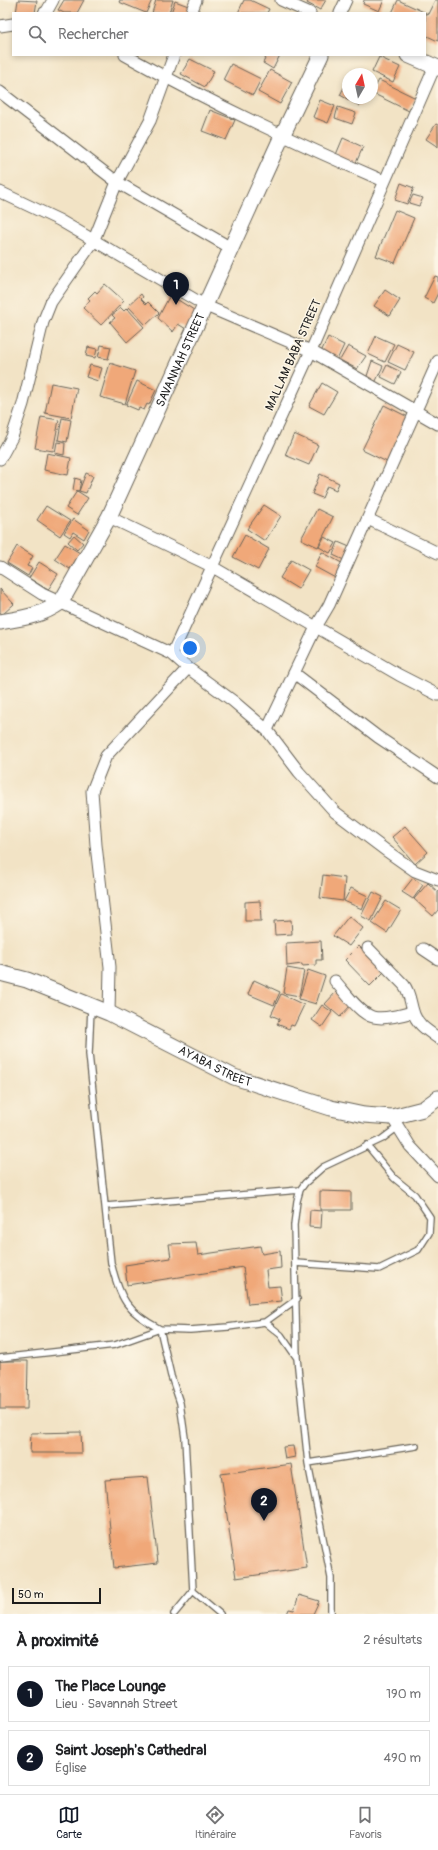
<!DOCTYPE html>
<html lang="fr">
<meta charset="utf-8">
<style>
:root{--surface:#fff;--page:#f2f2f2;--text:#202124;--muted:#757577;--line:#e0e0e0;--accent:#111827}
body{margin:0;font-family:Pangolin,sans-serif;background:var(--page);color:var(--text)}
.compass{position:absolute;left:342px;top:68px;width:36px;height:36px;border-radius:50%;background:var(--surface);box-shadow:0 2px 6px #0003;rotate:9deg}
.scale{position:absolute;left:12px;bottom:10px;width:89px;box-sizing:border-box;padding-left:4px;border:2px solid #1c1c1c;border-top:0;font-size:11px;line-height:14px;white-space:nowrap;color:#1c1c1c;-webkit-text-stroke:3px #fcf5e5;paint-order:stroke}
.you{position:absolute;left:190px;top:648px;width:14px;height:14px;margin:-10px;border:3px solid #fff;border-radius:50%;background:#1a73e8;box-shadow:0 0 0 6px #1a73e833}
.badge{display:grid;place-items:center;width:26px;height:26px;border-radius:50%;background:var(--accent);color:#fff;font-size:13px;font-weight:700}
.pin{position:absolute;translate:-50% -33px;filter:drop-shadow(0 1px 2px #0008)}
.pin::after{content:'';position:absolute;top:21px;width:14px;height:12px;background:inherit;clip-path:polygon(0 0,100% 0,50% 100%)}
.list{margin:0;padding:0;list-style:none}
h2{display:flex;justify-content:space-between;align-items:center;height:52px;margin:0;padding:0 16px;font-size:17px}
h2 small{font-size:13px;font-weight:400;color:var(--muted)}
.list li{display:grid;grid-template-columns:26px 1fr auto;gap:12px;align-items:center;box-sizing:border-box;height:56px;margin:0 8px 8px;padding:0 8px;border:1px solid var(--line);border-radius:0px}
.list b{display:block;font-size:15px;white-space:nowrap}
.list p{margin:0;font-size:13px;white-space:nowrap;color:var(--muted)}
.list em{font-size:13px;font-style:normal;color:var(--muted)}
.icon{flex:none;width:22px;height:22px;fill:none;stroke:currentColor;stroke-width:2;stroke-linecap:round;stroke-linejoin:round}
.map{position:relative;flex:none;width:438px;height:1614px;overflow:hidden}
.search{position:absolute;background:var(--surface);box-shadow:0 2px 6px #0003;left:12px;right:12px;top:12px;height:44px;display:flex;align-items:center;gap:10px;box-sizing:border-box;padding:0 14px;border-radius:0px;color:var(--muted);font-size:15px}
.sheet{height:180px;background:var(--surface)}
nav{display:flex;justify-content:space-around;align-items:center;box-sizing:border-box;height:56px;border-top:1px solid var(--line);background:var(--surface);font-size:11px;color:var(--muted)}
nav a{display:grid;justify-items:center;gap:2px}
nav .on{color:var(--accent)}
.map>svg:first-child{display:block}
</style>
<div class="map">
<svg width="438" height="1614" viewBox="0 0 438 1614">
<rect width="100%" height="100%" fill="#fcf5e5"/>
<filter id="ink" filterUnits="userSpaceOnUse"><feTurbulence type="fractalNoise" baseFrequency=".025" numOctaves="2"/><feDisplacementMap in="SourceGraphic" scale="8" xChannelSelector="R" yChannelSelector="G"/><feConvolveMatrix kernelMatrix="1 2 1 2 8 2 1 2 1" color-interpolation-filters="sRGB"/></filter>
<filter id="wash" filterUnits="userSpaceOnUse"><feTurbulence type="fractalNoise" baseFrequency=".012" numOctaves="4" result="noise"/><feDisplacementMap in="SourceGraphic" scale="16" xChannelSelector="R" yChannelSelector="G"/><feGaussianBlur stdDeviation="0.9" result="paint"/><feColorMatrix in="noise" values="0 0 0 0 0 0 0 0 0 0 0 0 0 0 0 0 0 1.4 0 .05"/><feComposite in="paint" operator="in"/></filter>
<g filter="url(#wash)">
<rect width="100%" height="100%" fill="#f2e3c5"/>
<g id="blocks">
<path fill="#f0a879" d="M18,0l19,1 -2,12h-19z
M64,0h20l-7,13h-13l-6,-3z
M120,0h32l-6,13 -27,-11z
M156,0h17l-4,13h-17z
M244,0h6l19,9 -2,4h-29z
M309,0h17l-6,10 -13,-7z
M364,0h20l-5,11 -16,-7z
M398,0l30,14 7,-14h3v41l-13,-6v-22h-33z
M175,1l16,6 -3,6h-17z
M267,55h13l-7,14 -10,-6z
M379,57l21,10 -7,15 -21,-10z
M190,59l24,12 -9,16 -24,-13z
M231,64l30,15 -8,16 -30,-15z
M270,70l22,12 -12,22 -22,-12z
M348,80v18h16l-4,8 -20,-11z
M379,80l37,18 -7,13 -37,-18z
M320,100l15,6 -7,17 -15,-6z
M338,107l18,6 -4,11 -17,-6z
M210,110l25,10 -9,20 -24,-9z
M436,124l2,1v22l-12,-8z
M343,138l20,9 -8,18 -20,-8z
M401,183l13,5 -7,16 -12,-4z
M413,195l10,3 -4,8 -10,-3z
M395,210l19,8 -19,45 -19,-7z
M435,276l3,1v16l-5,10 -9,-5z
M105,284l19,17 -23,24 -18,-17 7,-8 -2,-2 7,-7 2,2z
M385,290l15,10 -10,16 -16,-10z
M141,294l2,3 -2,2 5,5 2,-2 11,11 -13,12 -18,-19z
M170,295l32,20 -11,17 -13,-8 -5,8 -15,-14z
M121,308l3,3 3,-3 17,19 -17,15 -17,-20 5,-4 -3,-3z
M376,336l18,8 -9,18 -17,-8z
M328,337l16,8 -7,15 -16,-8z
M397,344l17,8 -9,18 -17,-8z
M101,345l10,2 -3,12 -10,-2z
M348,346l18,10 -9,13 -17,-9z
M88,347l9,2 -2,9 -9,-2z
M372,361l11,5 -8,17 -9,-4z
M110,363l25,8 -10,33 -25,-7z
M90,365l12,3 -4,13 -12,-4z
M387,365l14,7 -6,12 -14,-7z
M137,381l19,9 -7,15 -2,-1 -3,6 -5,-2 -1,2 -12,-5z
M51,383l26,5 -6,30 -26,-5z
M322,383l15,9 -13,22 -15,-8z
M384,405l24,12 -21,45 -25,-12z
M41,417l18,3 -6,31 -18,-3z
M62,418l9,2 -4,22 -9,-2z
M294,434l24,11 -9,20 -24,-10z
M57,442l8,1 -1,12 -9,-2z
M47,453l24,5 -3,17 -24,-5z
M86,473l7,3 -7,17 -7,-2z
M320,474l19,9 -3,7 -9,-4 -5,12 -10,-4z
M75,478l6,2 -2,11 -6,-1z
M77,491l11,7 -11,17 -11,-7z
M264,505l17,11 -16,25 -18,-12z
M46,506l24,15 -10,15 -23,-16z
M317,509l16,8 -15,30 -17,-8z
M73,519l16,11 -5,9 -11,-7 -3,5 -6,-4z
M74,535l9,8 -6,7 -9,-8z
M245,535l24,14 -11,21 -25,-13z
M324,537l12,6 -6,10 -11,-6z
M338,542l14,6 -6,13 -13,-6z
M65,544l15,9 -10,16 -15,-10z
M17,546l16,10 -6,10 5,2 -4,8 -21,-13z
M322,552l25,14 -8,14 -24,-13z
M291,560l18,10 -11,19 -18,-11z
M39,562l19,12 -10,16 -19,-12z
M0,589l14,15 -12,11 -2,-3z
M405,826l23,26 -13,12 -23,-27z
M323,875l22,3 -2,23 -23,-3z
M413,878l10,7 -10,14 -11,-7z
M428,883l10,9v18l-5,6 -19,-17z
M351,888l17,8 -6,13 -18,-8z
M373,892l10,5 -12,24 -10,-5z
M260,901l1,20h-16v-19z
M386,901l15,9 -14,23 -15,-10z
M349,916l14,12 -14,18 -16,-10z
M291,920l1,14 -17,1 -1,-14z
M321,941l1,19h-6v5l-14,1v-2l-15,2 -1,-23z
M359,946l25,26 -14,14 -25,-26z
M287,968l17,3 -5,25 -16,-3z
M308,970l17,6 -9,28 -17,-5z
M254,980l26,12 -6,13 -26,-11z
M336,992l15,13 -11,12 -15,-13z
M281,994l23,11 -10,21 -3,-1 -2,4 -12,-5 3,-5 -9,-4z
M322,1005l10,7 -10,15 -10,-7z
M320,1191l31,1v18h-31z
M310,1210l12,1 -1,17 -12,-1z
M196,1243l2,12 62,-9 2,8 18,-3 1,17 -15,2 2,17 12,-1 2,15 -34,3 -5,-37 -116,18 -2,-20 46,-7 -2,-14z
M0,1361h28l-1,48h-27z
M81,1432l1,21h-52l1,-20z
M293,1446l2,11 -10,2 -2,-12z
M291,1464l16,104 -71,10 -15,-104z
M148,1477l10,86 -44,5 -9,-88z
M299,1595l20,6 -6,13h-26l2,-5 5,1z"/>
</g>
</g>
<g filter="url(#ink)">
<use href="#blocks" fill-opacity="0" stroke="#676257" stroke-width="1"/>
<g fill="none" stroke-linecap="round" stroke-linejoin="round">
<g stroke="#676257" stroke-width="8">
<path id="lane" d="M91,1008l-2,46 22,209c9,36 16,49 49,66l11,47 9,27 5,35 8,153 27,23
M106,1206l194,-16
M295,1263l84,6 39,-19 11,-17 1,-16 -15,-22 -21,-17 -27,-33
M265,1322l32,-23
M0,1358l115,-13 45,-16 30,1 38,-3 37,-5 16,13 16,23
M308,1463l108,-17
M174,1614l19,-23
M331,1614v-36l-23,-115 -11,-105 -3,-133 3,-24 3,-11 5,-7 18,-16 59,-28 16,-12"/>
</g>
<g stroke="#676257" stroke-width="13">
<path id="street" d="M281,0l29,13
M44,13l3,-2 6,-11
M191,13l5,-13
M340,13l6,-13
M0,26l13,-2
M125,55c84,47 171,88 259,126
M174,55l-24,66 -33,61 114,66
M0,92l117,90 -24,60 -42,60 -8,20 -20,82 -11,33 -12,22
M0,192l59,28 147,86 105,45 127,73
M109,517l102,49 188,109 39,20
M368,519l70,34
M0,567l42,27 130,60 16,14 45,33 34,29 32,42 36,40 53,40 27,19 23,9
M172,654l139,-303 124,-285
M294,673l84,64 60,40
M267,730l49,-103 13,-22 109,-244
M368,948l36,37c6,8 6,17 9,26 3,13 15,20 25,27
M423,949l15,10
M335,981c10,11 25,33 38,36 12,3 28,-2 40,-5
M109,1013l1,-46 -14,-122 -4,-54 14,-35 82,-88
M392,1117l18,29 28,30"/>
</g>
<g stroke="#676257" stroke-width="17">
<g id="secondary">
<path d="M408,55l30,13"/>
<path id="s1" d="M0,622c24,-4 41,-6 61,-20l48,-85 173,-381 39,-81"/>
<path id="s2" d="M0,973l27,7 82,33 125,64 97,31 33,7 28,2 31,-8 15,-11"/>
</g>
</g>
<use href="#lane" stroke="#fff" stroke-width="5.5"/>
<use href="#street" stroke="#fff" stroke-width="11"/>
<use href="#secondary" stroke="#fff" stroke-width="15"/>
</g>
</g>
<g text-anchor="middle" stroke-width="3" stroke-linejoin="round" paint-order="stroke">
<g font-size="12" fill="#1c1c1c" stroke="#fcf5e5">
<text transform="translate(293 355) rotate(-66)" y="4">MALLAM BABA STREET</text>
<text dy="4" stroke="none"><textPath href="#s1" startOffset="335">SAVANNAH STREET</textPath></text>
<text dy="4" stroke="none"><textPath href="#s2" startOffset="235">AYABA STREET</textPath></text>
</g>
</g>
</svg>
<svg class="compass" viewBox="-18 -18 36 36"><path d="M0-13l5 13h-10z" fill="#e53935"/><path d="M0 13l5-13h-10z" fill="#757577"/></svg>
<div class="scale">50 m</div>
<div class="you"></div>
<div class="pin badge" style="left:176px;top:305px">1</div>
<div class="pin badge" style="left:264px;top:1521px">2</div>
<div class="search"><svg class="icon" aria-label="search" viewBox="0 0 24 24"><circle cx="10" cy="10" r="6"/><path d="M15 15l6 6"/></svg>Rechercher</div>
</div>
<section class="sheet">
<h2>À proximité<small>2 résultats</small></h2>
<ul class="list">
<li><span class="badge">1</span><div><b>The Place Lounge</b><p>Lieu · Savannah Street</p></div><em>190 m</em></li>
<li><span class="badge">2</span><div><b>Saint Joseph's Cathedral</b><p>Église</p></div><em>490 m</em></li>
</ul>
</section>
<nav>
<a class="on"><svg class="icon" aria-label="map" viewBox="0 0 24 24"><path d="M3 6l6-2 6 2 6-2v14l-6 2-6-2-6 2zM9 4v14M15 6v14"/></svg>Carte</a>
<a><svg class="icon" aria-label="directions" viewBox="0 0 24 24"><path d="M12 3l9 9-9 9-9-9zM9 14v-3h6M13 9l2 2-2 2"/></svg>Itinéraire</a>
<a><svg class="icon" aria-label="saved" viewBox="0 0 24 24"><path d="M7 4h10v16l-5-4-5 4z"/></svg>Favoris</a>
</nav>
